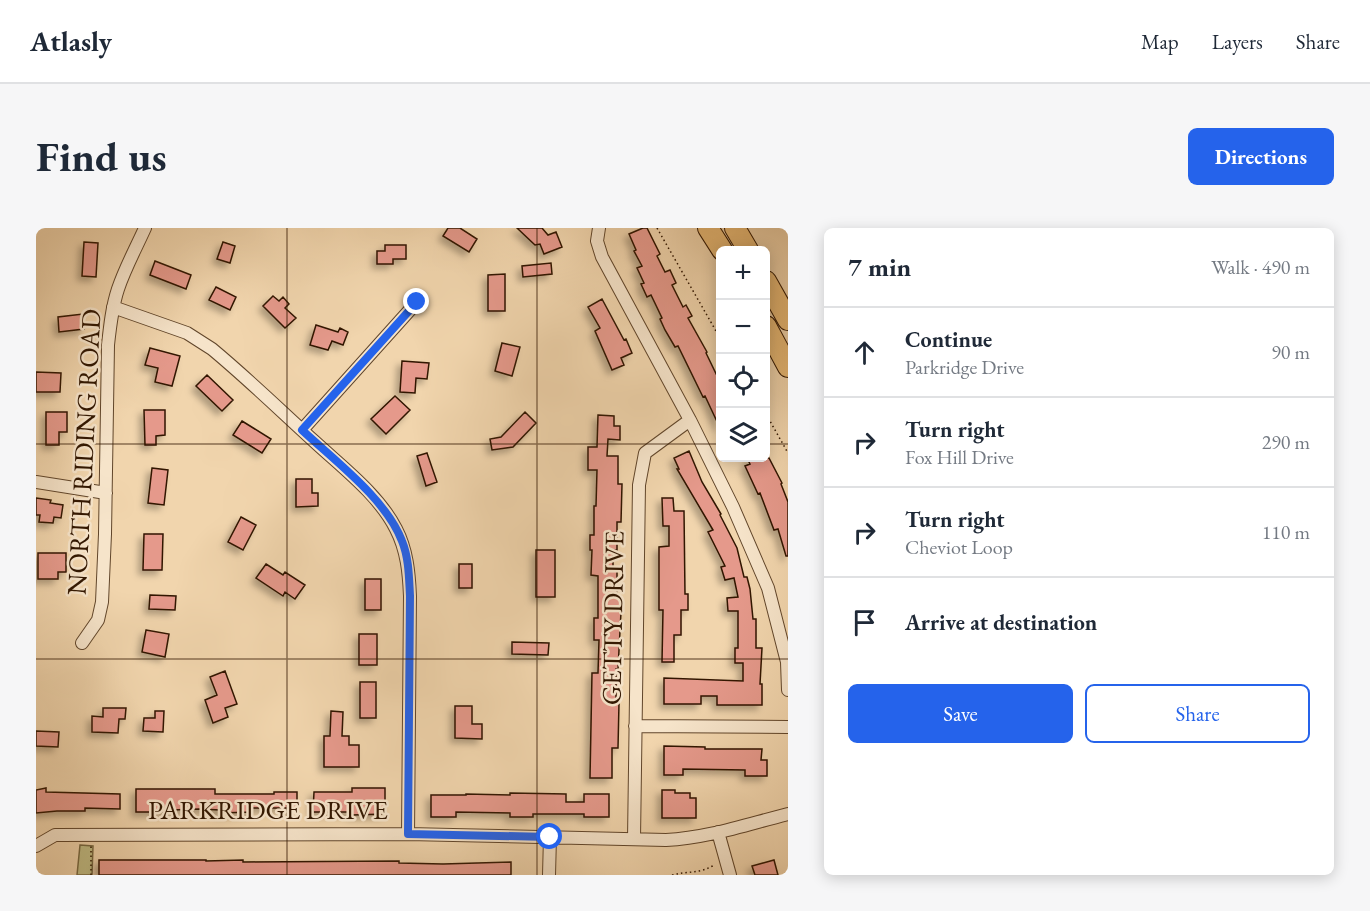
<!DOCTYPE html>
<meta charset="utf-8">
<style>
:root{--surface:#fff;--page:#f6f6f7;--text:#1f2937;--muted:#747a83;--line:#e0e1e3;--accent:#2563eb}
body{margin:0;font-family:"EB Garamond",serif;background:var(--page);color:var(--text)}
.controls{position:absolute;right:18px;top:18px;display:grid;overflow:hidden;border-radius:9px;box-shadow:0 3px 15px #0003}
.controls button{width:54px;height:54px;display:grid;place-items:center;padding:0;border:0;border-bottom:2px solid var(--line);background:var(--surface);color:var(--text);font:30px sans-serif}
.stop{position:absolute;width:18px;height:18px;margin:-14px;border:4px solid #2563eb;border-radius:50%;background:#fff}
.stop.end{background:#2563eb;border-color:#fff;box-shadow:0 2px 6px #0008}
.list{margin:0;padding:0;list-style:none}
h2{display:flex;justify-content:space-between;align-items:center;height:78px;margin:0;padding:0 24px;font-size:26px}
h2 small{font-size:20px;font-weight:400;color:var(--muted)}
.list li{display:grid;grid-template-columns:39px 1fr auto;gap:18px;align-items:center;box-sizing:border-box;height:90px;padding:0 24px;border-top:2px solid var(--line)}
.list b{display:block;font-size:22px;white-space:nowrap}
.list p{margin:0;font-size:20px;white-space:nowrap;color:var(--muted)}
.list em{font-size:20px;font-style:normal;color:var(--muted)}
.actions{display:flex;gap:12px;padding:18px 24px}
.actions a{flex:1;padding:14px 0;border:2px solid var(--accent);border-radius:9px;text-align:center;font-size:21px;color:var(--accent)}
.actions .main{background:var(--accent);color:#fff}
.icon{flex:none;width:33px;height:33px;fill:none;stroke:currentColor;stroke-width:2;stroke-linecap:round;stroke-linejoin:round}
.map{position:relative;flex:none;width:752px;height:647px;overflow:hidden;border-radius:9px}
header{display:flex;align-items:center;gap:36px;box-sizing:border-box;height:84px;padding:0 30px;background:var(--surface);border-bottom:2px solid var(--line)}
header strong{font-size:28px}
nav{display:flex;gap:33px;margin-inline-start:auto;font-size:21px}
.intro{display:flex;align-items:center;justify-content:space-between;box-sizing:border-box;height:144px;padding:0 36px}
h1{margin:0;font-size:42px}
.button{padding:15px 27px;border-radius:9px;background:var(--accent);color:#fff;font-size:21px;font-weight:700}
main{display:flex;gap:36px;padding:0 36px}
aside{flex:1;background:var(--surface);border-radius:9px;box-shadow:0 3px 15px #0003}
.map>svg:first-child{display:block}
</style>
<header>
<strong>Atlasly</strong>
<nav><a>Map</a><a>Layers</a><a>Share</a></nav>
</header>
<div class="intro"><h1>Find us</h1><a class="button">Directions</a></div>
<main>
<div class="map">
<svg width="752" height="647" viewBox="0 0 752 647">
<defs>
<filter id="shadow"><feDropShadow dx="-4.5" dy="4.5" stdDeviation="3" flood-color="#0004"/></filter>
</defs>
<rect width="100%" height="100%" fill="#f1d5ad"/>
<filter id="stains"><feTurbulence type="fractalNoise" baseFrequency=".00333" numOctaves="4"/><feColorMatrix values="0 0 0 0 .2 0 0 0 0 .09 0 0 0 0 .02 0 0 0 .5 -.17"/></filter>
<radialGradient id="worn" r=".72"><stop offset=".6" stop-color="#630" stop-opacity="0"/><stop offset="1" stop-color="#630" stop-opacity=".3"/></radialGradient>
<path fill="#c0bc85" stroke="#786942" stroke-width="1.5" d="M44,617l13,1 -1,29h-15z"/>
<path fill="#e5998b" stroke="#311600" stroke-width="1.5" filter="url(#shadow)" d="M412,0h12l17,11 -8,13 -26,-16z
M481,0h25l6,7 8,-3 6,15 -18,7 -4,-10 -5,1z
M607,0h4l13,26 -3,2 8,16 5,-2 6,13 -4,2 11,22 3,-2 6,11 -4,2 19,34 -1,1 14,29v46l-15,-32 -2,1 -25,-51 -3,1 -10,-17 -5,-11 2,-1 -11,-23 -4,2 -6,-13 3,-1 -7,-15 5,-2 -8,-15 2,-1 -7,-16z
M48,14l14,1 -2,34 -14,-1z
M187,14l12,4 -5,17 -13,-4z
M349,17h21v14h-13v5h-16v-13h8z
M119,33l36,14 -5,14 -36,-14z
M515,35l1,11 -29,3 -1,-11z
M469,46v37h-17v-36z
M180,59l20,10 -6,13 -21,-10z
M237,68l6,5 4,-4 6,7 -4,4 11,10 -11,10 -22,-22z
M566,71l22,41 2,-1 6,14 -11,5 3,7 -12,5 -17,-39 5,-3 -12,-21z
M47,86l1,15 -25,3 -1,-15z
M280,97l22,7 2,-4 8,4 -5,13 -11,-4 -4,9 -18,-5z
M466,115l18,4 -8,29 -17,-5z
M114,120l30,8 -8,30 -17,-4 3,-14 -13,-3z
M366,133l27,2 -2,16 -11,-1 -1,15 -15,-1z
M0,144l25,1 -1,19h-24z
M171,147l26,25 -11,11 -26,-25z
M359,168l15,14 -24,24 -15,-15z
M108,182h21v25l-9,1v9h-11z
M10,184h21v20h-8v13h-13z
M489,184l11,11 -23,24 -21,3 -2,-11 11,-2z
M562,187l16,1v10h6v14l-12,-1 -1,17h11v28h4l-1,38h-4v28h-4v21h4v25h4v16l-3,57h-2v34h3l-1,45h-6v30h-22l2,-105h6l1,-33h-5v-22h4v-42l-7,-1 1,-25h-2v-15h4v-29h2l1,-36h-9v-23h9z
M206,193l29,18 -9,14 -29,-18z
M653,223l13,31 19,32 -1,1 17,33 7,29h3l3,12 3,30h3v29h6l-2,36h2v21h-45v-9h-16v8h-37v-26l79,3v-18h-8v-15h3v-37h-10l-1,-13 11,-1 -4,-19 -9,2 -4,-13 4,-1 -17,-34 5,-2 -36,-61h2l-5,-11z
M391,225l10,29 -11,4 -9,-30z
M711,230h22l13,25 -1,1 7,18v54h-2l-8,-27 -4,1 -14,-37 -2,1 -13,-28 5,-2z
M116,240l16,2 -4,35 -16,-2z
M260,251h16v14h6v13l-22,1z
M0,270l15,2 -1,3 13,2 -2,13 -7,-1 -1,6 -14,-1 1,-7h-4z
M626,270h11l1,13h10l1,83h3v16h-7v25h-7v27h-12l1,-52h-4v-63l10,-1v-20h-6z
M205,289l15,8 -13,25 -15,-8z
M108,306h19l-1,36h-19z
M500,322h19v47h-19z
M2,325h28v19h-8v7h-20z
M230,336l17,11 2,-3 20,13 -10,14 -10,-7 -2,4 -27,-18z
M423,336h13v24h-13z
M329,351h16v31h-16z
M114,367l26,1 -1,14 -26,-1z
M110,402l23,4 -4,23 -23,-5z
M323,406h18v31h-18z
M476,414l37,1 -1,12 -36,-1z
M189,443l12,33 -12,4 3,9 -15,6 -8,-23 12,-5 -7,-18z
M324,454h16v36h-16z
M419,478h17v18h10v15l-27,-1z
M67,480h23l-1,11h-6l-1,14 -26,-1v-16l11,1z
M119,483h9l-1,21 -20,-1 1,-13h11z
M295,483l12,1 -1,24h7v9h10v22h-35v-31h6z
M0,503l23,1 -1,15 -22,-1z
M628,518l41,1v2h57l-1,11h6v16h-22v-6l-62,-1v6h-19z
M10,560v4l74,2v15l-35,-1v3h-28l-21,2v-23z
M316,560h33v26l-33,1v-3h-39l1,-20h38z
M100,561h79v5h59v-2h23v16h-45v4l-32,1v-3l-21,-1 -27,1v2h-36z
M626,562h13v3h15v5h6v20h-34z
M474,565l56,1v8h18v-8h25v23h-25v-3h-51v3h-23v-4l-54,-1v5h-25v-22h35v-1l44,1z
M63,632h107v1l37,-1v2l156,-1v2l44,1 68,-2v13h-412z
M738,632l4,15h-23l-3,-9z"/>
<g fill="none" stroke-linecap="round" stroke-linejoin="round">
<g stroke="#61462b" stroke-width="14">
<path id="minor" d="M563,0l-2,13 5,16 88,163 43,87 35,81 19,74 1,28
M77,79l74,26 25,16c35,29 69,62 103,93 27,25 64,53 81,87 11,21 13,44 14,67l-2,238
M266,202l115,-128
M0,254l70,11
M46,415l16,-23 4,-18 3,-68 3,-189c2,-19 4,-38 10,-56 7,-21 18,-41 27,-61
M599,498l153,1
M682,604l12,43
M598,611l5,-354 6,-32 45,-33
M0,618l19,-11 353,-1 258,6c42,-2 82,-16 122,-26
M513,647l1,-38"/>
</g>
<g stroke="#311600" stroke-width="22">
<path id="trunk" d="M672,0l14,22
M699,0l13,22
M730,53l22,39
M730,98l22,41"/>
</g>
<path stroke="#311600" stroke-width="1.5" stroke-dasharray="1.5 3" stroke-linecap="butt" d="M621,0l63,110
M730,186l22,39
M55,647v-29
M636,647c15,-4 28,-1 42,-10"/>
<use href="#minor" stroke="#f6e4ca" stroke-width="12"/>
<use href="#trunk" stroke="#e8ba76" stroke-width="20"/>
</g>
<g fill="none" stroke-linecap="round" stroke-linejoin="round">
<path stroke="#2563eb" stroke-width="8" d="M381,74l-115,128c33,31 84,69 100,111 7,17 7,37 8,55l-2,238 142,3"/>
</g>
<path fill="none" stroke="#311600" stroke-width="1.5" stroke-opacity="0.55" d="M251,0v647M501,0v647M0,216h684M730,216h22M0,431h752"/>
<g text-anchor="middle" stroke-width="5" stroke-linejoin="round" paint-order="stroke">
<g font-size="27" fill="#311600" stroke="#f6e4ca">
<text transform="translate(48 224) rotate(-87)" y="9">NORTH RIDING ROAD</text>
<text transform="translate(577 390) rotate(-89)" y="9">GETTY DRIVE</text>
<text x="232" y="591">PARKRIDGE DRIVE</text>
</g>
</g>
<rect width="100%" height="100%" filter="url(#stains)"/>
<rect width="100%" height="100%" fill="url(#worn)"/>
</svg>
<div class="controls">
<button>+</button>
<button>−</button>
<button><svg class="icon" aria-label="locate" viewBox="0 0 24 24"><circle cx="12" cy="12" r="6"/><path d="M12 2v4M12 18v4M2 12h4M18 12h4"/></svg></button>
<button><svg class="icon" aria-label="layers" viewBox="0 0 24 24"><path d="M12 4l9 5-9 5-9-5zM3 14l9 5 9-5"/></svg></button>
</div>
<div class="stop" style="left:514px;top:609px"></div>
<div class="stop end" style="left:381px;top:74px"></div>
</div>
<aside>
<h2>7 min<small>Walk · 490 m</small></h2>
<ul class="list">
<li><svg class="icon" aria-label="ahead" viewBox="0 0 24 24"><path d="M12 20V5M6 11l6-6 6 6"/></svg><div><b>Continue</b><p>Parkridge Drive</p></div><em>90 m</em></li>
<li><svg class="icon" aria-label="right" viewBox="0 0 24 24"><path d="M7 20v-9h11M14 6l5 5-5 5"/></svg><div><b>Turn right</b><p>Fox Hill Drive</p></div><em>290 m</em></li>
<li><svg class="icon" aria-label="right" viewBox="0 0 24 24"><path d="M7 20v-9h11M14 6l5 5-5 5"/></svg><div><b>Turn right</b><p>Cheviot Loop</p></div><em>110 m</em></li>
<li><svg class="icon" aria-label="arrive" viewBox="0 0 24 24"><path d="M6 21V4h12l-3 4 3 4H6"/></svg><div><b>Arrive at destination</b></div></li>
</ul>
<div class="actions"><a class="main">Save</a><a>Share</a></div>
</aside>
</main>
